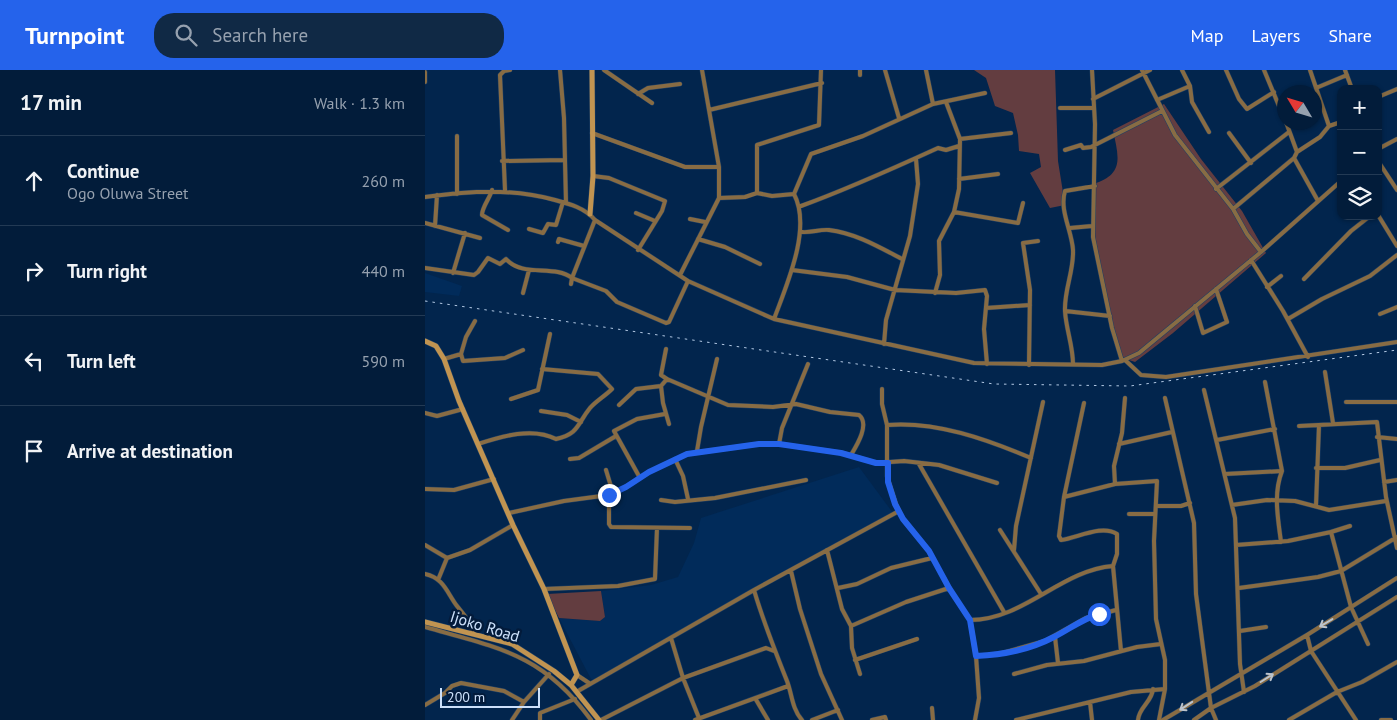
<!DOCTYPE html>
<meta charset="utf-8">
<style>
:root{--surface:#021c3a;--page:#102945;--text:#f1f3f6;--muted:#96a1af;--line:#233a54;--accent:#2563eb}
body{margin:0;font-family:"PT Sans",sans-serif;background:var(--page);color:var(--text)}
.controls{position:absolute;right:15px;top:15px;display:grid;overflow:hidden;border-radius:10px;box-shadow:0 1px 4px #0004}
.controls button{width:45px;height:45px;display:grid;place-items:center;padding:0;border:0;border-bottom:1px solid var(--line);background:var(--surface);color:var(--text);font:25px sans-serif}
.compass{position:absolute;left:852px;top:15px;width:45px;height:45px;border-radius:50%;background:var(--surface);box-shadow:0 1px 4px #0004;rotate:308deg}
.scale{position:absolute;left:15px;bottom:12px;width:100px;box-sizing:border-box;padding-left:5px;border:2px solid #cce0fa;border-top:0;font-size:14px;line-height:18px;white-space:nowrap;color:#cce0fa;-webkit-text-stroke:4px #031b3b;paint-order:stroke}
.stop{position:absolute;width:15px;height:15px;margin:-11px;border:4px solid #2563eb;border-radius:50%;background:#fff}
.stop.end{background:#2563eb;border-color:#fff;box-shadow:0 1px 5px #0008}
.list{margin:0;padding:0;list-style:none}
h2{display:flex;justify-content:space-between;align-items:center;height:65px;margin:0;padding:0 20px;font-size:21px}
h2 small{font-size:16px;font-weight:400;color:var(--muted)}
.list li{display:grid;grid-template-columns:32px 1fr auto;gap:15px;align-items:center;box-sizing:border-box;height:90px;padding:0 20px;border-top:1px solid var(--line)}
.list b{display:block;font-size:19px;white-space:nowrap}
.list p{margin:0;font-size:16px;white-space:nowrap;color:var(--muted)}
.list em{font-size:16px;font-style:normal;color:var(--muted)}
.icon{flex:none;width:28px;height:28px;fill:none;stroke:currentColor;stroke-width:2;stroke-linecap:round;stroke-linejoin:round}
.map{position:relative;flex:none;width:972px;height:650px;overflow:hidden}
header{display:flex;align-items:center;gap:30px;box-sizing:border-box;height:70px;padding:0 25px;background:var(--accent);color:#fff}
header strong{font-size:24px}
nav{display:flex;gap:28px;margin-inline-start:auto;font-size:18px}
.search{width:350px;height:45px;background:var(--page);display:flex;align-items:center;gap:12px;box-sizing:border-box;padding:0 18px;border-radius:20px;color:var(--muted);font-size:19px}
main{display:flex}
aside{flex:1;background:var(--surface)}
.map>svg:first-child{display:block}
</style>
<header>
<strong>Turnpoint</strong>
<div class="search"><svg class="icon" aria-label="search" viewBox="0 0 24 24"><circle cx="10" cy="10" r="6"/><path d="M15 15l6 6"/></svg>Search here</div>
<nav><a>Map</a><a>Layers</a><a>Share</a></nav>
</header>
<main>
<aside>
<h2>17 min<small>Walk · 1.3 km</small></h2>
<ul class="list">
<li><svg class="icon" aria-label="ahead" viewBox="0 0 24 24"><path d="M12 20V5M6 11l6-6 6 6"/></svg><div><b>Continue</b><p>Ogo Oluwa Street</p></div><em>260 m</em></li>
<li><svg class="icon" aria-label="right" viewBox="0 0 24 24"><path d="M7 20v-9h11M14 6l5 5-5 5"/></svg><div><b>Turn right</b></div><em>440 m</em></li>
<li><svg class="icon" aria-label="left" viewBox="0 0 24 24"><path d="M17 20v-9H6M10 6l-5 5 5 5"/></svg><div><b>Turn left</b></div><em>590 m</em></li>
<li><svg class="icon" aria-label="arrive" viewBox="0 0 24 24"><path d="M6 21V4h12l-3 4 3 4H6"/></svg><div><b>Arrive at destination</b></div></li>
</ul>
</aside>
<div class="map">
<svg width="972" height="650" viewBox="0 0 972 650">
<rect width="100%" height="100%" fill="#02254d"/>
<path fill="#012b5a" d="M0,203l37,13 -3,10 -34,-4z
M434,397l34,46 -299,167 -3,-1 -32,-61 41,3 5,-4 -4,-26 50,-6 27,-8 16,-34 7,-25z"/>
<path fill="#633d40" d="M549,0h81l3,91 7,44 -15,3 -20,-35 11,-6 -2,-13 -20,-3 -1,-16 -5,-22 -18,-7 -9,-28z
M739,34l37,55 41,52 24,42 -93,80 -38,29 -15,-5 -27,-128 3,-46c29,-10 22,-28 17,-53z
M176,521l4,26 -5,4 -41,-3 -12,-24z"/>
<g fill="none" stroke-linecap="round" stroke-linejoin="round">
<g stroke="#1e3f65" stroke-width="5">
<path id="street" d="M135,0l4,48 2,85
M179,0l48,33
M460,0l14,48
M501,0l7,34
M667,0l3,54 -2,113 19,91 10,33
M717,0l33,65 58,74 14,25 14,18
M757,0l8,16 2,16 17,30
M801,0l13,29 8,10 27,-17
M839,0l20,48
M885,0l19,56
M920,0l7,19
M435,5v-5
M0,12v-10
M891,18l31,-13
M213,24l10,-6 32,-4
M953,27l19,-8
M668,29l57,-29
M732,30l33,-14
M635,38h34
M284,40l113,-27
M861,52l11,30
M167,63l93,34h34
M804,63l22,30
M535,69l51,-6
M953,79l19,-10
M640,80l16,-5 2,3 8,-1 71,-36
M869,88l24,43
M77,91l63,-1
M953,91l19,29
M168,106l16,2 56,23 -3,10 -24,39
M534,109l39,-5
M791,119l73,-57
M67,120c-2,8 -10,17 -10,25l26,15
M80,120l-5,-115 4,-4 6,-1
M332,123v-48l62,-20 2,-55
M32,124v-58
M0,127c45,-6 86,-9 130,3 15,4 30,8 40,20l93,61 86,38 200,44 128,2 20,-4 17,-8 122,-101 80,-71
M294,128l26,-1 12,-4 15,3 22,-2
M376,136c47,-17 91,-37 137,-58l8,2 13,-4
M808,139l61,-51 3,-6 23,-15 9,-11 12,-4
M529,142l64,11 5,-20
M211,143l19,8
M953,145l19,31
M265,149l15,3
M170,150l-23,58 34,13 11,11 49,21 3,-1 19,-41
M0,153l55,15
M10,156l2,-31
M645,158l22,-2
M104,159l14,4 5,-9 8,1 7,-23
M377,162c9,1 18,-3 27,-2 26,3 50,17 73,29
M273,169l27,8 35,17
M133,172l1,-3 25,7
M826,190l32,51 25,46
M0,198l49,7 4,-3 10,-14 12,6 6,-5c17,19 48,5 66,19l-1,6
M367,200l55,7 48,13 61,3 29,-3 2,6 -3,33 3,35
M28,203l12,-40
M255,205l39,-77v-31l-17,-97
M879,209l47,-48 19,-15
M842,217l14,-11
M98,223l6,-23
M510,223l5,-18 -1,-34 15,-29 5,-23 1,-50 -14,-37
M770,236l8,27 24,-11 -11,-33
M561,238l44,-3
M640,241l45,5
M955,244l17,-7
M349,249c13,-35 38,-91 20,-125l17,-40 52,-18 70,-32 52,-11
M863,249l34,-20 48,-23 27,-21
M459,274l2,-24 24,-84 8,-52 -2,-25
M241,279l-5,26 6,4 -6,7 2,17 6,21
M36,284l2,7 42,-3 18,-8
M19,289l17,-5 5,-17 9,-16
M700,290l16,15 25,2 231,-35
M648,294c0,-18 -7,-35 -8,-53 -1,-21 9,-40 8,-61 -1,-19 -14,-40 -8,-59l30,-5
M604,295l1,-75 -7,-47 15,-2
M900,302l8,51
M242,309l61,26 45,2 23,-3 34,8 29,3c11,9 -2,30 -8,40
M840,312l17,89c-9,23 -4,47 -1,71
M457,319v15l5,21c49,-4 99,14 144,33
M779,320l31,128 5,146 4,28
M740,328l29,125 2,71 15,114 5,12
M86,329l27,-9 12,-56
M921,332h51
M659,333l-20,94 -5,39 2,4c16,-2 41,-16 56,-6v20l-4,12 8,85
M194,335l17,-16 25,-3
M116,341l26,4 14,7
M0,343l12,3 26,-7
M462,355v51l9,28 7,15 26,32 20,37 21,32 6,36 3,42 -4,22
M874,356l78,-4 9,75 11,51
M952,367l20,2
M792,370l58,-11
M53,374c24,-8 55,-17 78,-5 23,-5 21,-15 34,-31 6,-7 15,-12 22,-19l-14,-15 -56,-5
M354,374l3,-16 26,-64
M694,374l53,-12
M272,381l4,-24 16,-68
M145,389l9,-1 37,-22
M250,389l8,17 5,23
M494,394l85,148
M891,398h29l35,-8
M181,400l7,23
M800,404l57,-3
M215,408l-26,-47 23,-12 28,-5
M959,412l13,-2
M690,414l-1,-18 8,-33 3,-35
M0,419l29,1 40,-11
M184,425v29l2,3 79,1
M639,427l51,-13 42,-3 -3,60 2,78 9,41v29l-6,31
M236,430l14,2 40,-4 91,-18
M807,435l35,-5 28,1 34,9 57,-9
M731,436h25l9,-3
M891,436l3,-81
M84,443l55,-12 45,-6 17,-8 23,-15 38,-18 72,-10h20l63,9 34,10 28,-2 35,4 58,18
M704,444h26
M575,460l41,64
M906,462l19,-6
M0,475l22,13
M811,475l52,-4 43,-9 20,75 17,37
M402,480l15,59 9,17 1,22 8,26
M589,480l2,-24 27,-124
M366,501l9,38 21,65 21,46
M0,504c19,4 22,19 32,32 7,9 14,16 16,27
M13,510l9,-22 23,-8 43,-25
M413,518l19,-4 34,-16 41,-10
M814,518l79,-11 23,-6 56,-34
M119,519l74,-3 37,-7 2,-51
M329,520c9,31 21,61 33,91 5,13 5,28 15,39
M545,550c54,0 91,-50 143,-54
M426,556l55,-24 43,-14
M0,557c74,21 118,27 166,93
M815,561l26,-4
M882,565l4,16 45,69
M630,567l3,26
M246,568l12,40 16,40
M551,586l23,-2 46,-13 41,-23 30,-8
M430,590l62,-21
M589,604l33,-9 37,-4 53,-14 24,-3
M152,605l12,8
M153,621l176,-101 145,-79
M330,628l13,22
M665,632l2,18
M0,635l20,-12 7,-7 9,-3 43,8 20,11
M507,638l1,12
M87,650l12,-18 25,-28
M115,650v-7l35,-14
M176,650l82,-42 83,-30 8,3
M270,650l93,-34
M387,650l26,-10
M447,650l13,-3 1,3
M591,650l115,-28 34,-3
M713,650c1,-13 14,-18 15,-31
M738,650l144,-85 90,-57
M769,650l17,-12 44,-22 142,-89
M864,650l48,-28 25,-10 35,-20
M956,650h10"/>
</g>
<g stroke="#1e3f65" stroke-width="6">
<path id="secondary" d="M165,144l3,-38 -1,-106
M0,271l11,5 8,13 15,42 54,124 31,64 33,86 -6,10
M0,552l87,22 42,27 17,14 28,35"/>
</g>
<use href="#street" stroke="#886c44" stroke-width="4"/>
<use href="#secondary" stroke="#c19451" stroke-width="5"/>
<path stroke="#b4cae5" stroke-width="1" stroke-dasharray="2.5 5" stroke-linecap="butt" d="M0,231l569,83 136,2 267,-36"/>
</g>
<defs><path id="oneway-shaft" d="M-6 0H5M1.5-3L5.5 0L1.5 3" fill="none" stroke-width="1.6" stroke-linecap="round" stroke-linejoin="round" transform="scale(1.25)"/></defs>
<g stroke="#bbc3cc">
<use href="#oneway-shaft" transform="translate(901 553) rotate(149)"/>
<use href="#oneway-shaft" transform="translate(842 608) rotate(-32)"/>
<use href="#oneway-shaft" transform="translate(761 636) rotate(147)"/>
</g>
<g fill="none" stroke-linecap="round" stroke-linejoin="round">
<path stroke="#2563eb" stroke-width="6" d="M184,425l17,-8 23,-15 38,-18 72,-10h20l62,9 35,10h12v19l7,22 8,15 26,32 20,37 21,32 6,36c26,-1 55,-7 78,-19 16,-8 28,-18 45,-23"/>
</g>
<g text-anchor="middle" stroke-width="5" stroke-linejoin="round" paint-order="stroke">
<g font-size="16" fill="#cce0fa" stroke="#031b3b">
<text transform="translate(60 556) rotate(17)" y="6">Ijoko Road</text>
</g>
</g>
</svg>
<div class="controls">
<button>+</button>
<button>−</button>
<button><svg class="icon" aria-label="layers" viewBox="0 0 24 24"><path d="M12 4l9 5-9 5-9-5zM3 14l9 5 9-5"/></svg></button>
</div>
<svg class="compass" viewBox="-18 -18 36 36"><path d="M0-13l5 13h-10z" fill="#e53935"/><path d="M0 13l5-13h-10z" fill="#96a1af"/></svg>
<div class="scale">200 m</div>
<div class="stop" style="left:674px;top:544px"></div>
<div class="stop end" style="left:184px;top:425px"></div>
</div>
</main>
